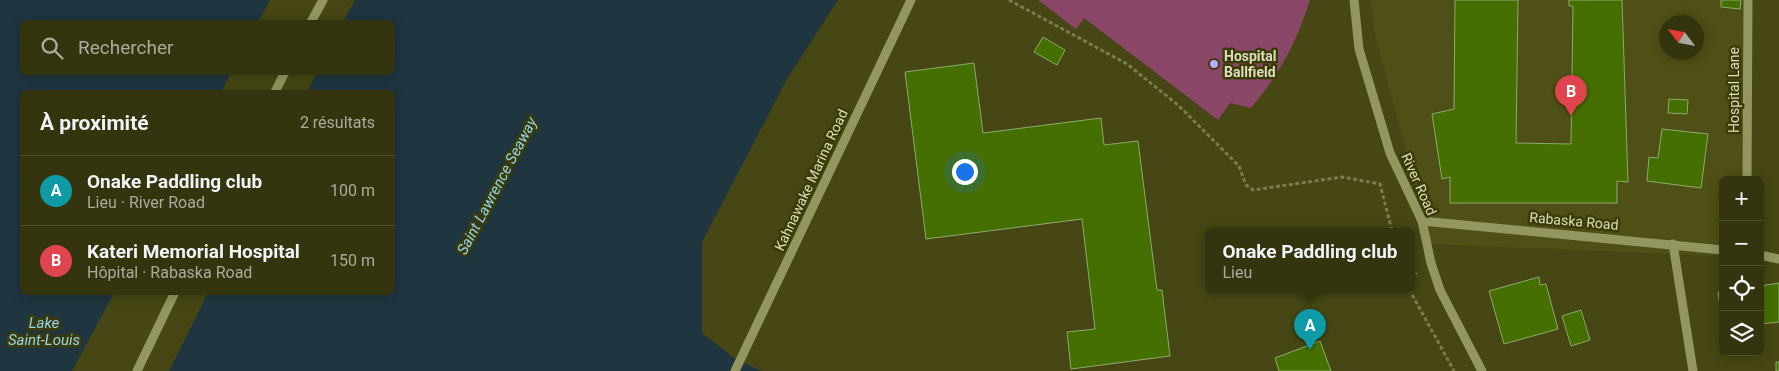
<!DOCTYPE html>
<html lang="fr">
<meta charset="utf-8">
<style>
:root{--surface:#34350f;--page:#3f401d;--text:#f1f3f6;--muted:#a9ab9e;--line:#4e502f;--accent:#b7abf8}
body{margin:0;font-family:Roboto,sans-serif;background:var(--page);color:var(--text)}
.controls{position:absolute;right:15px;bottom:15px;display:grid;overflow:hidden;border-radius:8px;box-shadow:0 2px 12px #0003}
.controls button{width:45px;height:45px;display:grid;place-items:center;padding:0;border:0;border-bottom:1px solid var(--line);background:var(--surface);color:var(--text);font:25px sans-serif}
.compass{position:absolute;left:1659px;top:15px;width:45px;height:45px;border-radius:50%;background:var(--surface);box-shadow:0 2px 12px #0003;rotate:302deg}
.you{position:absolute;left:964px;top:171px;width:18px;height:18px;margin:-12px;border:4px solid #fff;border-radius:50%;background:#1a73e8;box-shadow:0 0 0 8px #1a73e833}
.badge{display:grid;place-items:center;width:32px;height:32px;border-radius:50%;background:var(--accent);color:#fff;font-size:16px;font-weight:700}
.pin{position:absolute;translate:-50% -41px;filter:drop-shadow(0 1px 2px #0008)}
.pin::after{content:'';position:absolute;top:26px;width:18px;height:15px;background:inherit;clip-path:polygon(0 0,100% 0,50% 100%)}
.popup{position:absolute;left:1205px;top:228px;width:210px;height:65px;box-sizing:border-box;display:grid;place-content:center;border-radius:8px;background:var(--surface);filter:drop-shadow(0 1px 4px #0005);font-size:16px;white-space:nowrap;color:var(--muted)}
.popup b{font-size:19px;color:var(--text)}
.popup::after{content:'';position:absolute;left:50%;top:100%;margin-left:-10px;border:10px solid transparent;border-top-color:var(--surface)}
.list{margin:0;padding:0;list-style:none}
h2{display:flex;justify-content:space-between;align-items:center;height:65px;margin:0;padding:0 20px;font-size:21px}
h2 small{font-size:16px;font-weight:400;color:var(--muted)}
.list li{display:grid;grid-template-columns:32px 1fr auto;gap:15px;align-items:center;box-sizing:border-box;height:70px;padding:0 20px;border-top:1px solid var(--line)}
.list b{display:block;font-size:19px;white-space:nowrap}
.list p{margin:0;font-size:16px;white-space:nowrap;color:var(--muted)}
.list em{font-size:16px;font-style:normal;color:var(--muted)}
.icon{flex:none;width:28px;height:28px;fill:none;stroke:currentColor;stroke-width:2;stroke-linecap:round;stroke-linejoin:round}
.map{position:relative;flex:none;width:1779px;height:371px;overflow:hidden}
.search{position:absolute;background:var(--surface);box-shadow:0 2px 12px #0003;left:20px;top:20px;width:375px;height:55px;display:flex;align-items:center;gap:12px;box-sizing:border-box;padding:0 18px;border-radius:8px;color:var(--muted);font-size:19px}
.panel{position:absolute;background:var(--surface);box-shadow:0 2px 12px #0003;left:20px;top:90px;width:375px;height:205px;border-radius:8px}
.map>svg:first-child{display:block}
</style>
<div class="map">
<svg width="1779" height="371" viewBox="0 0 1779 371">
<rect width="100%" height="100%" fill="#464714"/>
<path fill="#4f5015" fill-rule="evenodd" d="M1371,0h372l3,180h-23v76l-292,-12 -56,-209zM1666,22h30v30h-30z"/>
<path fill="#8b4768" d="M1038,0h272c-14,44 -30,73 -59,108l-21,-5 -12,17 -134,-102 -8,11z"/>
<path fill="#1f353f" d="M0,0h270l-12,22h-236v50l209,1 -10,19h-199v200l92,1 -42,78h-72z
M355,0h483l-51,79 -85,163v91l35,27 25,11h-593l39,-78 184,-1v-200h-85l10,-19 75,-1v-50h-49z"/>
<path fill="#456f00" stroke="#8caa6f" d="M1455,0h63l-2,143 55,1 2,-138h-4v-6h53l6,182 -11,-1v22h-167v-26l-8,2 -10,-65 22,-5z
M1721,0h20l-1,9 -19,-2z
M1043,37l22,13 -8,15 -23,-13z
M974,63l9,70 118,-15 3,27 34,-4 19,149h5l8,66 -99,13 -4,-37 28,-3 -13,-110 -156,20 -21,-167z
M1669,99l19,1 -1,14 -19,-1z
M1662,129l46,5 -7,54 -54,-7 2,-24 9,1z
M1539,277l1,8 6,-1 12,45 -54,15 -15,-53z
M1779,283v39l-19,2v-38z
M1718,292h5v37z
M1581,310l9,30 -19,6 -9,-30z
M1320,341l11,30h-52l-4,-13z
M1776,362h3v9h-3z"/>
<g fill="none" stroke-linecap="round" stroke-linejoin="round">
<path stroke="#7a7b4f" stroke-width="3" stroke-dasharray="4 2.5" stroke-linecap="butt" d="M1009,0l118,64 51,41 61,61 7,19 7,5 89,-13 38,7 12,47
M1411,278l6,-5
M1409,289l45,82"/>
<path stroke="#93965f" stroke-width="9" d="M1354,0l5,49 31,104 32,68 9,42 9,27 42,81
M311,22l12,-22
M275,92l10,-20
M1747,180l1,-180
M1422,221l301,29
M1673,244l20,127
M1760,255l19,4
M137,371l38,-79
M735,371l176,-371"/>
</g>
<circle fill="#b7abf8" stroke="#3b3c07" stroke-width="2" cx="1214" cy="64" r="5"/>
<g text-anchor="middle" stroke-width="5" stroke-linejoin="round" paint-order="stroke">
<g font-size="14" font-weight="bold" fill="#dbddbc" stroke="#3b3c07" text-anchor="start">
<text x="1224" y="61">Hospital<tspan x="1224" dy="16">Ballfield</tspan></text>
</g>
<g font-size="14" fill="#dbddbc" stroke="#3b3c07">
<text transform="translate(1734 90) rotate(-90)" y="5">Hospital Lane</text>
<text transform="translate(811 180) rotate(-65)" y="5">Kahnawake Marina Road</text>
<text transform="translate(1419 184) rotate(66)" y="5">River Road</text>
<text transform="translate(1574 221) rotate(5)" y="5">Rabaska Road</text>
</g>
<g font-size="15" font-style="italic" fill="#92d2f2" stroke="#3b3c07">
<text transform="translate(497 186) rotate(-62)" y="5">Saint Lawrence Seaway</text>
<text x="44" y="328">Lake<tspan x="44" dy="17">Saint-Louis</tspan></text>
</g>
</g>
</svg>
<div class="controls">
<button>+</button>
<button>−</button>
<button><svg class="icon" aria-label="locate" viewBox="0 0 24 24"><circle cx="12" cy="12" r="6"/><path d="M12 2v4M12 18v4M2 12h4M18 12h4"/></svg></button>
<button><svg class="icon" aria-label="layers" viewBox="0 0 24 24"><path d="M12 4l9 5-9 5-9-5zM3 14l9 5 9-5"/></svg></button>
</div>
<svg class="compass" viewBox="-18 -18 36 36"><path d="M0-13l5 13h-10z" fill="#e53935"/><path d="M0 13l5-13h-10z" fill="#a9ab9e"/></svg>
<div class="you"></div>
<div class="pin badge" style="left:1310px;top:350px;background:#0f9aa8">A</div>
<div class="popup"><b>Onake Paddling club</b>Lieu</div>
<div class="pin badge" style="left:1571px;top:116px;background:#e0444e">B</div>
<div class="search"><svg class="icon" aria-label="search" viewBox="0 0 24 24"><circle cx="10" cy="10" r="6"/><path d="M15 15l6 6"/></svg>Rechercher</div>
<section class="panel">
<h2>À proximité<small>2 résultats</small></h2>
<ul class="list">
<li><span class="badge" style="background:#0f9aa8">A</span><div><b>Onake Paddling club</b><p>Lieu · River Road</p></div><em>100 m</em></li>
<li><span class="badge" style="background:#e0444e">B</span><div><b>Kateri Memorial Hospital</b><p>Hôpital · Rabaska Road</p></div><em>150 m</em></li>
</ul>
</section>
</div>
